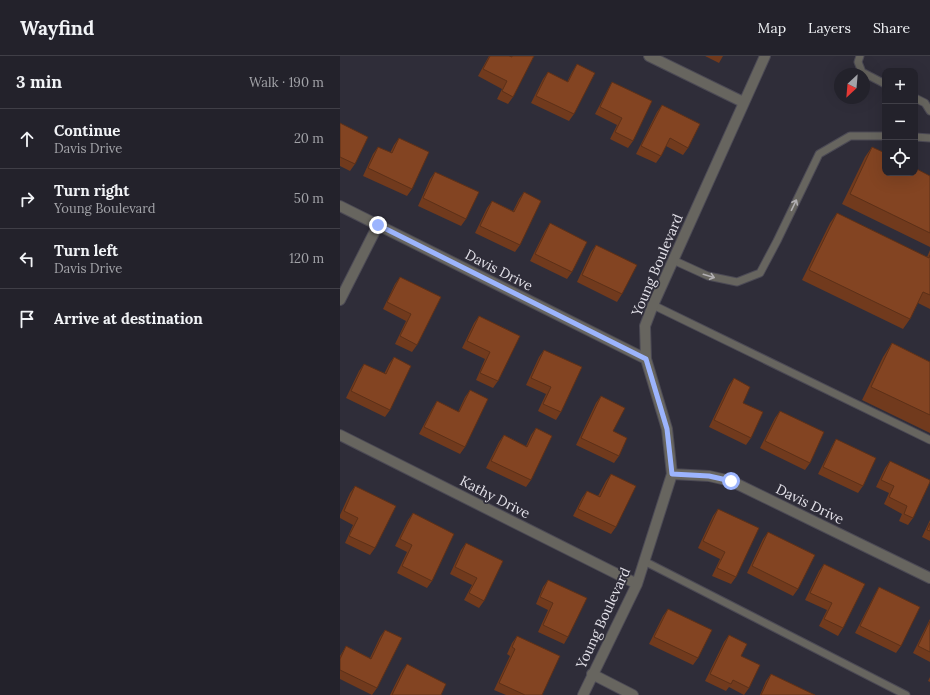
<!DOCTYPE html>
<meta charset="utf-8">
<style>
:root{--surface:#23222b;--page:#2b2a33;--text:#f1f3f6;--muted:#a3a4a9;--line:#403f47}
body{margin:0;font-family:Lora,serif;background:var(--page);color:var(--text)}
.controls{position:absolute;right:12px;top:12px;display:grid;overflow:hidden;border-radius:8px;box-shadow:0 4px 16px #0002}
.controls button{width:36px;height:36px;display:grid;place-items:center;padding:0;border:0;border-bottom:1px solid var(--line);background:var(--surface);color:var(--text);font:20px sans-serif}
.compass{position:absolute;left:494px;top:12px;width:36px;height:36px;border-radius:50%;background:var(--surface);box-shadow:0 4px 16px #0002;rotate:206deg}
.stop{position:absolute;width:12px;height:12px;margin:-9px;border:3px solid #9cb4fd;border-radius:50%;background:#fff}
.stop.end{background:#9cb4fd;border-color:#fff;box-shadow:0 1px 4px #0008}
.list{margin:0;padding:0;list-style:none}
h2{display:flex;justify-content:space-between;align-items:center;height:52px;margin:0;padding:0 16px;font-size:17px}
h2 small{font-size:13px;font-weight:400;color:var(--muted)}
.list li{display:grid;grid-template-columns:26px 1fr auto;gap:12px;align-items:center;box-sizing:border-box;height:60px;padding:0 16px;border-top:1px solid var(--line)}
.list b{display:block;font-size:15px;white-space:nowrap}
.list p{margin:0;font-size:13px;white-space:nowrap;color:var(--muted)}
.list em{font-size:13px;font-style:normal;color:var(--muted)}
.icon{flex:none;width:22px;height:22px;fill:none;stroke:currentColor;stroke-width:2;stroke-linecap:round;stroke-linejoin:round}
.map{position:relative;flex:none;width:590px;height:639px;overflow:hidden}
header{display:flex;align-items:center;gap:24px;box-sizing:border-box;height:56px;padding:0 20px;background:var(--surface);border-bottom:1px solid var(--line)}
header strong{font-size:19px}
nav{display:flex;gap:22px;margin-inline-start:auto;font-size:14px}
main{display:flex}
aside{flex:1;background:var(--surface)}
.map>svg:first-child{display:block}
</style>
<header>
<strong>Wayfind</strong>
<nav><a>Map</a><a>Layers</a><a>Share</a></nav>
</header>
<main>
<aside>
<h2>3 min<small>Walk · 190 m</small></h2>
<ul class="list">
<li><svg class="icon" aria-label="ahead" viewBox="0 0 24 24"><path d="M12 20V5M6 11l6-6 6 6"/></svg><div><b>Continue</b><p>Davis Drive</p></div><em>20 m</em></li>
<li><svg class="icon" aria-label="right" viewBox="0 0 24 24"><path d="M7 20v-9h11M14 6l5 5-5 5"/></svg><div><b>Turn right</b><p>Young Boulevard</p></div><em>50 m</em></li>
<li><svg class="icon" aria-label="left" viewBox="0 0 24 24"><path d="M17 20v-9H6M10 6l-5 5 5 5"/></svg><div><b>Turn left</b><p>Davis Drive</p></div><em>120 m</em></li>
<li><svg class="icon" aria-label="arrive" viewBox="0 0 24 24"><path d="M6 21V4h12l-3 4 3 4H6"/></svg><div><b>Arrive at destination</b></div></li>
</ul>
</aside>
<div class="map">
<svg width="590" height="639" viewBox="0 0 590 639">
<rect width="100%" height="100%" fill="#2f2d39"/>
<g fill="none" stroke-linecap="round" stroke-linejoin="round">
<g stroke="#4c4a55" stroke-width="9">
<path id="lane" d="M520,0l-2,6 4,10 23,12
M575,42l10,5 5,8
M575,81l15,1
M333,204l35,16 29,6 23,-9 17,-32 42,-87 31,-18h35
M313,249l277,135
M304,505l262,134"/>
</g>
<g stroke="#4c4a55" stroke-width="12">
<path id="street" d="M309,0l94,46
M0,150l306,153
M0,244l38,-75
M0,379l297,149
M332,418l37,2 22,5 199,97
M252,618l41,21
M243,639l54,-111 35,-110 -5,-45 -21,-70 -1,-33 8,-21 112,-249"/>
</g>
<use href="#lane" stroke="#67655f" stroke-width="7"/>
<use href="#street" stroke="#67655f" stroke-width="10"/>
</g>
<path fill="#713a1d" d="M149,0h20l2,1v-1h23l-21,41 -5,7 -11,-5 5,-10 -24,-13z
M365,0h18l-4,7z
M237,8l-3,50 -5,7 -38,-18 12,-24 5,-7 19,10 5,-10z
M272,26l21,59 -5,7 -18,-9 7,-14 -22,-11 13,-25z
M322,49l26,43 -5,7 -17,-9 -5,10 -5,7 -20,-9 21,-42z
M0,67l15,41 -5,7 -10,-5z
M59,82l13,51 -5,7 -44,-20 10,-22 5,-7 12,6 4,-8z
M532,91l58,29v71l-88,-43 23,-47z
M95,116l31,47 -5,7 -43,-20 12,-27z
M184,136l-4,53 -5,7 -40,-19 12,-25 5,-7 21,10 6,-12z
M497,157l90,44 3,-7v59l-12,-6 -8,16 -7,10 -101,-49 28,-57z
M210,167l22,49 -5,7 -37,-18 15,-30z
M256,189l26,49 -5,8 -40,-20 14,-30z
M60,221l41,20 -24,48 -5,7 -17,-8 11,-23 -23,-12 12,-25z
M139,260l41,20 -22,45 -5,7 -17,-8 9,-21 -23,-11 12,-25z
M552,287l38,19v71l-68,-33 21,-43z
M204,294l17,62 -5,8 -18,-9 8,-17 -20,-9 13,-28z
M54,301l-4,53 -5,7 -39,-19 13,-27 5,-7 20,10 5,-10z
M394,322l9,25 8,35 -5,7 -37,-18 20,-42z
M130,334l-5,57 -5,7 -41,-20 13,-25 5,-8 21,11 7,-15z
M261,340l12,35 6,25 -5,7 -38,-18 20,-42z
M440,355l30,52 -5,7 -45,-22 15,-30z
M196,372l-5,52 -5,7 -40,-19 13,-26 5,-7 22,11 5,-11z
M496,383l27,47 -5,7 -40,-19 14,-28z
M550,405l23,57 -5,7 -9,-4 3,-7 -18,-10 5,-11 -13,-6 9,-19z
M271,418l5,53 -5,7 -38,-18 9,-18 5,-7 11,5 8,-15z
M15,430l20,62 -5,7 -25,-12 8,-18 -13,-7v-3l10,-22z
M378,453l18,68 -5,7 -19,-8 8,-17 -22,-11 15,-32z
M73,457l19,68 -5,7 -30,-15 10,-21 -12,-6 13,-26z
M590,464v21l-8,-4z
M428,476l30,57 -5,7 -46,-23 16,-34z
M126,487l18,58 -5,7 -15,-8 8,-15 -22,-11 11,-24z
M484,508l19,64 -5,8 -19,-10 8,-16 -22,-10 14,-29z
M208,524l20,57 -4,7 -26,-12 10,-22 -12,-6 7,-17z
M539,531l22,59 -5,7 -41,-20 20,-39z
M328,553l30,49 -5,7 -44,-21 14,-28z
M590,563v43l-17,-9z
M45,574l-8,58 -5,7 -32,-16v-23l6,-10 24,12 10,-21z
M389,579l12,21 8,32 -5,7 -15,-8 -3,4 -21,-10 19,-39z
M177,580l25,59h-36l-12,-5 16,-34 -3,-2 5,-11z
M67,608l34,31h-51l12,-24z
M431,618l44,21h-55l6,-14z
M590,621v5l-2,-1z"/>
<path fill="#834422" stroke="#5c3018" d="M150,0h19l3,1v-1h22l-21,41 -11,-6 5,-10 -24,-12z
M237,8l18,9 -21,41 -38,-18 12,-24 20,10z
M272,26l40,19 -19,40 -18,-9 7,-14 -22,-11z
M322,49l38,19 -12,24 -18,-10 -9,18 -20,-10z
M0,67l28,14 -13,27 -15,-7z
M59,82l30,14 -17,37 -44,-21 10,-21 14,6z
M532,91l13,6v20h30v-5l15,8v57l-80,-39z
M95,116l44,20 -13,27 -43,-21z
M184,136l17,9 -21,44 -40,-19 12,-25 22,11z
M497,157l92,45 1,-3v40l-7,-3 -13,27 -101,-49z
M210,167l37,19 -15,30 -37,-18z
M256,189l41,20 -15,29 -40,-19z
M60,221l41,20 -24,48 -17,-9 11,-22 -24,-12z
M139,260l41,20 -22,45 -18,-8 10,-21 -23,-11z
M552,287l38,19v53l-59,-28z
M204,294l38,17 -21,45 -18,-8 8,-17 -20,-9z
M54,301l17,9 -21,44 -39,-19 13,-27 22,10z
M394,322l16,9 -7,16 20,9 -12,26 -37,-18z
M130,334l18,9 -23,48 -41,-20 13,-26 22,11z
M261,340l24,12 -12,23 14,7 -8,18 -38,-18z
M440,355l44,21 -14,31 -45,-22z
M196,372l16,8 -21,44 -40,-19 13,-26 23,12z
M496,383l40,19 -13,28 -40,-19z
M550,405l40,19v2l-17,36 -9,-4 3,-8 -18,-9 5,-11 -13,-6z
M271,418l25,12 -20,41 -38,-18 9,-18 13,6z
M15,430l41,20 -21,42 -26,-12 9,-18 -14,-7z
M378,453l41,19 -23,49 -19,-9 8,-16 -22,-11z
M73,457l41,21 -22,47 -30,-15 10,-21 -12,-6z
M590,467v8l-3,-1z
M428,476l47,23 -17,34 -46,-23z
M126,487l37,18 -19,40 -15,-8 8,-15 -22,-11z
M484,508l41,20 -22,44 -19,-9 8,-16 -22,-10z
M208,524l39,18 -19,39 -25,-12 10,-22 -13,-6z
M539,531l41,20 -19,39 -41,-20z
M328,553l44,21 -14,28 -44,-21z
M590,565v31l-12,-6z
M45,574l17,8 -25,50 -37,-18v-11l6,-13 25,13z
M389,579l18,9 -6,12 19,9 -11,23 -16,-8 -2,4 -21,-10z
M177,580l43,20 -18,39h-17l-26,-12 16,-34 -3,-2z
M67,608l39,20 -5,11h-49z
M431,618l44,21h-54z"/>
<defs><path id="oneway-shaft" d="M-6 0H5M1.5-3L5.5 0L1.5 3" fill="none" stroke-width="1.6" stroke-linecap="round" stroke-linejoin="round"/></defs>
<g stroke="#b1afb2">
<use href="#oneway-shaft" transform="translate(454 149) rotate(-64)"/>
<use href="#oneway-shaft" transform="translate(369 220) rotate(17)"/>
</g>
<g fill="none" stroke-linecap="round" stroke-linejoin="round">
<path stroke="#9cb4fd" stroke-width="5" d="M38,169l268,134 21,70 5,45 37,2 22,5"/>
</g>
<g text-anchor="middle" stroke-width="3.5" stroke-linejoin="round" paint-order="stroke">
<g font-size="14" fill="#e3e1e9" stroke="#2f2d39">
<text transform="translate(317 209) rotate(-67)" y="5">Young Boulevard</text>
<text transform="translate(159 214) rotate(27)" y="5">Davis Drive</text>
<text transform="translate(155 441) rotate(27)" y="5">Kathy Drive</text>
<text transform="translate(470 448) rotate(26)" y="5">Davis Drive</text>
<text transform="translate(263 562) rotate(-65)" y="5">Young Boulevard</text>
</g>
</g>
</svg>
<div class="controls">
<button>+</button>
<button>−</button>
<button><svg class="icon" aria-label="locate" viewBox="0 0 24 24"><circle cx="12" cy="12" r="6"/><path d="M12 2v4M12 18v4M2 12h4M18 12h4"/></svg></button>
</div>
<svg class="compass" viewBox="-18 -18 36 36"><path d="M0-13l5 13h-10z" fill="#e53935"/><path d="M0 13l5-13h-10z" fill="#a3a4a9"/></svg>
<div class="stop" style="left:391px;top:425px"></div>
<div class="stop end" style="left:38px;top:169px"></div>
</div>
</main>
